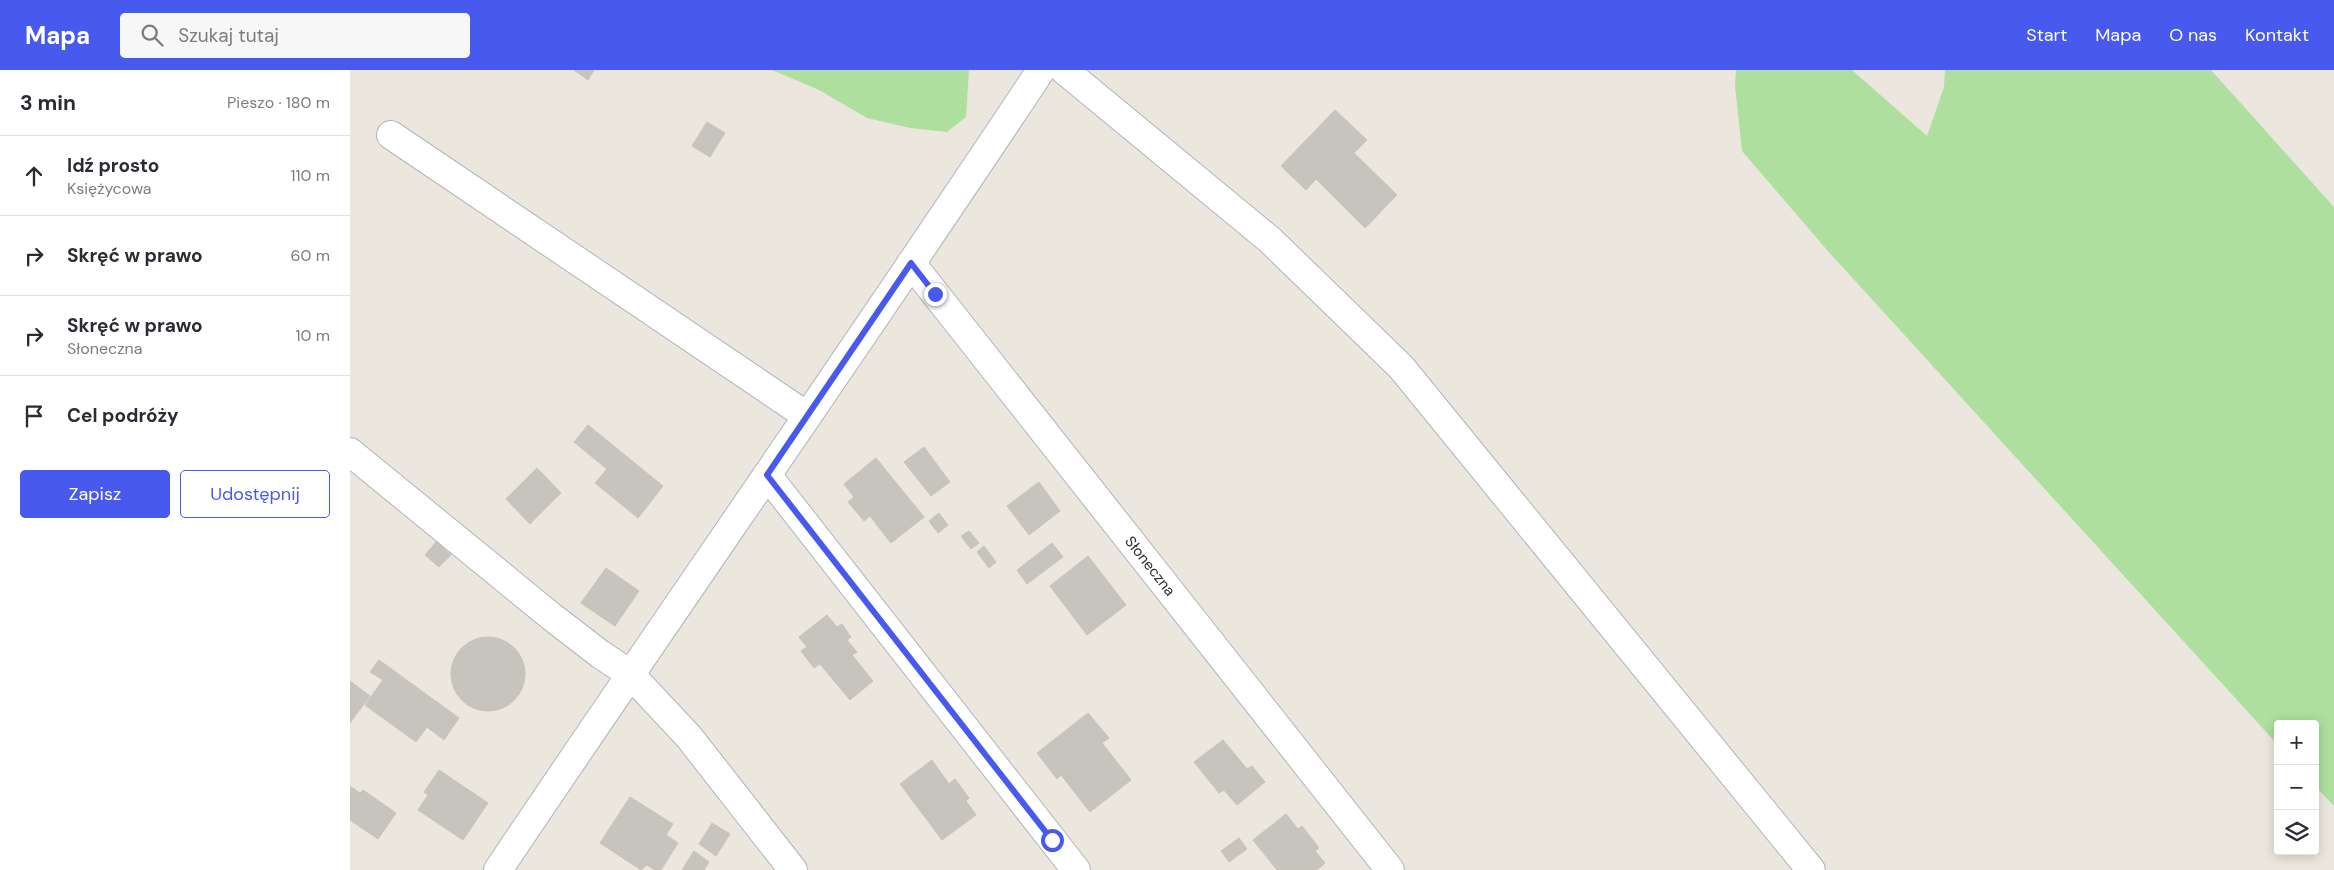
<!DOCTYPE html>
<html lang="pl">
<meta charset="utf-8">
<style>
:root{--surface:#fff;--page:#f7f7f7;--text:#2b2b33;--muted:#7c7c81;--line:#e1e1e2;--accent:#485aee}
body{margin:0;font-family:"DM Sans",sans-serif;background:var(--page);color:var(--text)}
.controls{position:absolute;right:15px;bottom:15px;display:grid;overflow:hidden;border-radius:5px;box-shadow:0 2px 12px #0003}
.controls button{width:45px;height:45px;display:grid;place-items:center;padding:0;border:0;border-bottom:1px solid var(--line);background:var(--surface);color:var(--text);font:25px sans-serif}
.stop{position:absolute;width:15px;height:15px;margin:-11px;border:4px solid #485aee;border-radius:50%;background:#fff}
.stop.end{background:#485aee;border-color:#fff;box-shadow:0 1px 5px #0008}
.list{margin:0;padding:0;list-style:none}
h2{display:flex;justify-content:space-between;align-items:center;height:65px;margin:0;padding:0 20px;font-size:21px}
h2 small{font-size:16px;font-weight:400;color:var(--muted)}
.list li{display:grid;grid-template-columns:32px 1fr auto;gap:15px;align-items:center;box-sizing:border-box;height:80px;padding:0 20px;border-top:1px solid var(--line)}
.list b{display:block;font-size:19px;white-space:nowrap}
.list p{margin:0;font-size:16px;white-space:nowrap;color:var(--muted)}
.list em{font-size:16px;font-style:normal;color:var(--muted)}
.actions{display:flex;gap:10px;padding:15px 20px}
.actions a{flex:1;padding:11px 0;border:1px solid var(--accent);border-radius:5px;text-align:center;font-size:18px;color:var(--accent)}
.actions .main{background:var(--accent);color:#fff}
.icon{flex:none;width:28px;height:28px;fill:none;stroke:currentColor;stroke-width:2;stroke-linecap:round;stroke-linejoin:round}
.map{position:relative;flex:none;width:1984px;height:800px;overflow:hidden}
header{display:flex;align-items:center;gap:30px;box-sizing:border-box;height:70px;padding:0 25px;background:var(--accent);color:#fff}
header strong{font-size:24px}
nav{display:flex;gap:28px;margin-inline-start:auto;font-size:18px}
.search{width:350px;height:45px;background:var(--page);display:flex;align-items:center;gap:12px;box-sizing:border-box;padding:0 18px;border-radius:5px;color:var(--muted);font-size:19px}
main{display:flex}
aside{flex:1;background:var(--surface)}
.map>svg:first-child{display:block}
</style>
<header>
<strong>Mapa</strong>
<div class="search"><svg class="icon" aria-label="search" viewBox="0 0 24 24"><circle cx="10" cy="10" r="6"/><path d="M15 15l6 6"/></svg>Szukaj tutaj</div>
<nav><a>Start</a><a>Mapa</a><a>O nas</a><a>Kontakt</a></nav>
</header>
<main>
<aside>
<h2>3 min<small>Pieszo · 180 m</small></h2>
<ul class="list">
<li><svg class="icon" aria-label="ahead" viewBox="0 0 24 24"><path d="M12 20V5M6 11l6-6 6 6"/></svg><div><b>Idź prosto</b><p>Księżycowa</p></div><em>110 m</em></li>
<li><svg class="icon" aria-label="right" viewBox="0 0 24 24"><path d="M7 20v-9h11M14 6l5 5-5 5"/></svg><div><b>Skręć w prawo</b></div><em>60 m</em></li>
<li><svg class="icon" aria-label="right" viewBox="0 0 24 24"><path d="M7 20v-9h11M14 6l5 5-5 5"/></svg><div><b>Skręć w prawo</b><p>Słoneczna</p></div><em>10 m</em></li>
<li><svg class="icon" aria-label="arrive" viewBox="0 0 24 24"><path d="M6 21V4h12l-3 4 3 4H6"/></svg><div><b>Cel podróży</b></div></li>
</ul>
<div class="actions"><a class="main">Zapisz</a><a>Udostępnij</a></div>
</aside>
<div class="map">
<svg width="1984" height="800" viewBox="0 0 1984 800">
<rect width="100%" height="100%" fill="#ece7de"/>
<path fill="#afdf9e" d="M422,0h197l-3,47 -19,15 -37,-4 -43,-10 -48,-28z
M1386,0h116l75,66 17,-49 1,-17h266l123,137v599l-19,-20v-62h-37v21l-451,-495 -85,-99 -7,-65z"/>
<path fill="#c7c4bd" stroke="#c7c3b7" d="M224,0h20l-6,10z
M985,40l32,30 -13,13 43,42 -32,33 -49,-49 -10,11 -25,-24z
M357,52l18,11 -15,24 -18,-11z
M238,355l75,61 -25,32 -43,-35 12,-14 -33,-27z
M574,377l26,35 -19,14 -27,-34z
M526,388l48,59 -33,26 -21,-27 -6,5 -16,-19 6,-5 -10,-13z
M187,398l24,25 -31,31 -24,-25z
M689,412l21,29 -31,24 -22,-29z
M589,443l9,12 -10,8 -9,-12z
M619,461l10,12 -8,6 -10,-13z
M86,472l15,13 -12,12 -14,-12z
M702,473l11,14 -36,27 -10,-14z
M634,476l12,16 -7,6 -12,-16z
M738,486l38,49 -39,30 -37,-49z
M256,498l33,23 -24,35 -34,-23z
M477,545l10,12 5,-3 9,13 -4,3 10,12 -5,3 21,26 -23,19 -30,-36 -6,4 -13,-17 6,-4 -8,-10z
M101 604a37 37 0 1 1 74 0a37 37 0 1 1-74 0Z
M29,590l80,58 -15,22 -17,-13 -11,15 -51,-37 18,-25 -13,-8z
M0,611l20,15 -20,27z
M738,643l21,25 -7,5 29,37 -41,32 -29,-37 -4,4 -20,-26z
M873,670l24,29 5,-3 13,16 -28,23 -13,-15 -5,3 -25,-31z
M582,690l17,24 6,-5 14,19 -3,3 10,14 -34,25 -42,-56z
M89,700l49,33 -25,37 -45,-30 10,-15 -4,-3z
M0,716l10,7 3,-3 33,23 -18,26 -28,-19z
M280,727l43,27 -7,11 12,8 -17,27h-6l-8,-5 -6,5 -41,-27z
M936,744l12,15 4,-3 17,22 -4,3 10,12 -8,7h-40l-24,-30z
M362,753l18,11 -14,22 -17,-12z
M889,768l8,11 -18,13 -8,-11z
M344,781l15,11 -5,8h-22z"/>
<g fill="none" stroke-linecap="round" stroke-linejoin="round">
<g stroke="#b1b3bd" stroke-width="30">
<g id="minor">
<path d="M714,0l206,170 131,127 410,503"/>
<path d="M41,65l416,281"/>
<path id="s1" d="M561,193l479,607"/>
<path d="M0,382l202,165 48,37 30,20 59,63 104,133"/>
<path d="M417,405l309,395"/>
<path d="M148,800c180,-268 365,-531 543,-800"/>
</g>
</g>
<use href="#minor" stroke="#fff" stroke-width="28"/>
</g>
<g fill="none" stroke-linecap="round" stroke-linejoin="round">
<path stroke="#485aee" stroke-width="6" d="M585,224l-24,-31 -144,212 285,365"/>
</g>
<g text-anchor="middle" stroke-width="4.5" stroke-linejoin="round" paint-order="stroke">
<g font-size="15" fill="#2b2b2b" stroke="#fff">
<text dy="5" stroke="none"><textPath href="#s1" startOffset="386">Słoneczna</textPath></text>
</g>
</g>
</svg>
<div class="controls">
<button>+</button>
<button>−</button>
<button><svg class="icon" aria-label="layers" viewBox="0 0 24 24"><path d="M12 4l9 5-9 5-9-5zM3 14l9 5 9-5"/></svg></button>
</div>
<div class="stop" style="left:702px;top:770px"></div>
<div class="stop end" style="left:585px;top:224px"></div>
</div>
</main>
